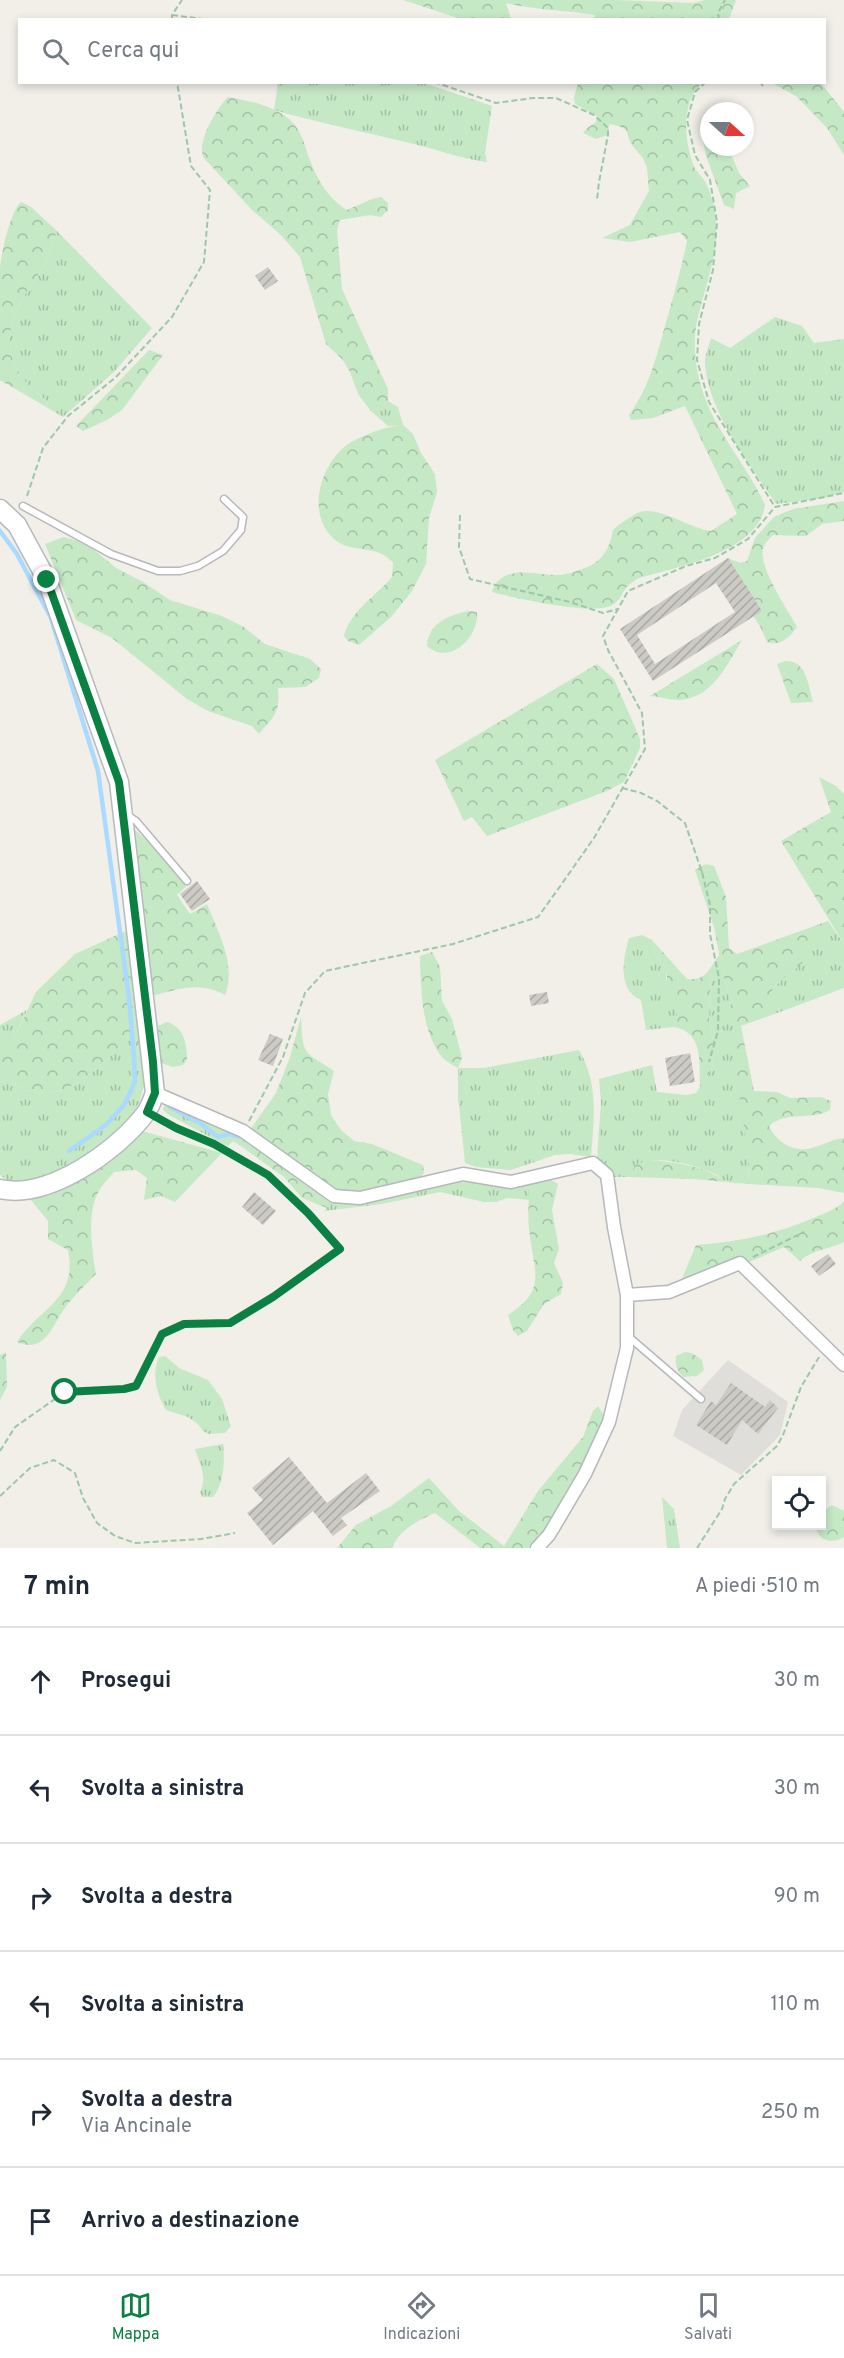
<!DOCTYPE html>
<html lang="it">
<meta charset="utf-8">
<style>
:root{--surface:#fff;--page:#f6f6f7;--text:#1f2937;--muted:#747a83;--line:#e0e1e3;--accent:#0b8043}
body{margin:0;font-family:Overpass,sans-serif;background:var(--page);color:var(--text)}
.controls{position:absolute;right:18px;bottom:18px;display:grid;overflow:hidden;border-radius:0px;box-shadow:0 3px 9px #0003}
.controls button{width:54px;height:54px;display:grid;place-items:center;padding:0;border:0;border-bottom:2px solid var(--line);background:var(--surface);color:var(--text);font:30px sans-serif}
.compass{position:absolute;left:700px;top:102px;width:54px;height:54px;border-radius:50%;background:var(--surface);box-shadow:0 3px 9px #0003;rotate:111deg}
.stop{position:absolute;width:18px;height:18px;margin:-14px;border:4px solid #0b8043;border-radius:50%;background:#fff}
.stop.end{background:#0b8043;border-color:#fff;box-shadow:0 2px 6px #0008}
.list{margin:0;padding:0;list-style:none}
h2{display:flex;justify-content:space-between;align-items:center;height:78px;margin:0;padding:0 24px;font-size:26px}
h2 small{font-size:20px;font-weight:400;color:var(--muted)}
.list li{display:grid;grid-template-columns:39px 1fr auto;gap:18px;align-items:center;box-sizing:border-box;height:108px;padding:0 24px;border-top:2px solid var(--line)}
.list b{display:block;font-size:22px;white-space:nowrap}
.list p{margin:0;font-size:20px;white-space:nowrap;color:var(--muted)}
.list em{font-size:20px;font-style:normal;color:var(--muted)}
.icon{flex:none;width:33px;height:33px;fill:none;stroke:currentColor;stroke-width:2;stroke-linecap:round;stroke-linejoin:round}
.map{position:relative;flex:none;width:844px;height:1548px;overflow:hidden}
.search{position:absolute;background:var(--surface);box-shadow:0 3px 9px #0003;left:18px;right:18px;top:18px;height:66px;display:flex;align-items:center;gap:15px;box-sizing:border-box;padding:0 21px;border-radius:0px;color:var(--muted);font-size:22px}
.sheet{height:726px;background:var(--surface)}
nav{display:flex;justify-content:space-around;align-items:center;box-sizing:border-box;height:84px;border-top:2px solid var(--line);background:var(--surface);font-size:16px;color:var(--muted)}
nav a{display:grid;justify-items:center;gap:3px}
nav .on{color:var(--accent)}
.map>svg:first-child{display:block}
</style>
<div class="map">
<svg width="844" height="1548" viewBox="0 0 844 1548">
<defs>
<pattern id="grass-tufts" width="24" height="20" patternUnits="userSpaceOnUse" patternTransform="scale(1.5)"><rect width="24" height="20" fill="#c5e8c5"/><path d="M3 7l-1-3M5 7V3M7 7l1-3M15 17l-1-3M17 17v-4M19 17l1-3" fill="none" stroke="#a3c0a4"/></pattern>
<pattern id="forest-crowns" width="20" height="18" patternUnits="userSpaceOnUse" patternTransform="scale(1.5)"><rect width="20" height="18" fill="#c5e8c5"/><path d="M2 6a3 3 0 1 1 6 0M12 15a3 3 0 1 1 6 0" fill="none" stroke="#a3c0a4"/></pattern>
<pattern id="building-hatch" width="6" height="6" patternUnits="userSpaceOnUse" patternTransform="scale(1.5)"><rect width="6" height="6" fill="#cccac5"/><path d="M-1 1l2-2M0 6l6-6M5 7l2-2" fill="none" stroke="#a9a8a4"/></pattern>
</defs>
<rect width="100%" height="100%" fill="#f1efe8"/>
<path fill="#e0deda" d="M728,1360l60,42 -8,33 -39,40 -68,-39 9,-26z"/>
<path fill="url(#grass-tufts)" d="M278,83h146l68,23 -7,47 2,9c-26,-3 -51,-13 -77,-19 -45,-11 -91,-20 -136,-33z
M57,231l95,97 -38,44 -51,45 -15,-9 -1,-7c-38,-27 -47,-58 -26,-100 8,-15 20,-28 27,-43 4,-9 6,-18 9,-27z
M775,317l27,9 12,17 30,-4v153l-21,6 -47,6c-26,-40 -67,-91 -71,-139 -1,-9 4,-19 6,-27l19,10z
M388,401l10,6 5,18 -15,1 -17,-15 11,-3z
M828,921l16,23v44l-72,27c-13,-28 17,-36 31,-54 5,-6 7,-19 10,-27l-7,-5z
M642,935l10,5 4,15 11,14 -1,10 10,26 1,12 -3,10 -28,3 -5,-30c-24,-10 -18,-41 -12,-62z
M720,954l4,25 6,17 19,163 -1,25c-6,-1 -17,0 -23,-3 -4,-2 -7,-6 -12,-8 -22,-9 -55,-19 -77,-8l-6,12h-19l-14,-19 4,-55 -2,-24 53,-14 5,27 30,3 9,-2 15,-23 4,-17 -6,-35 2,-51z
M27,1010l-13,29 -14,14v-28z
M139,1024l6,58 -6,21 -10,17 -43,36 -49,24 -28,1 -9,-6v-93l7,-2c7,3 14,9 21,11 44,14 86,-38 111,-67z
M579,1050c20,34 15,69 12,107l-22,-3 -14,1 -44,15 -35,-3 -11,-4 -7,-67v-28h26z
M168,1104l77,33 -2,3 2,9 -12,-8 -5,5 -7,-3 -52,-28 -6,-5 1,-4z
M452,1182l77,2v16l-22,-2 -11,4h-12l-44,-10 -58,12 -58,7 8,-10h45z
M165,1356l14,12 29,12 14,19 9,27 -6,7 -16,1 -6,-3 -5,-7 -10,-7 -22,-7c-9,-15 -15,-36 -7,-53z
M223,1444c2,17 1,40 -10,53h-11l-2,-5c8,-14 -1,-30 -5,-43z
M662,1497l12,12 6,39h-13z"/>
<path fill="url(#forest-crowns)" d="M403,0h212l79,3 11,-3h31l-7,19h-135l1,-4c-30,-5 -60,-5 -89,-12l5,16h-50z
M578,83h124c-21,19 -18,55 -9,81 2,7 9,12 13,19 6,12 10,30 10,44 1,32 -12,63 -19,94 -5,24 -1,54 8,77 13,36 44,71 60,107 -6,47 -88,62 -126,73 -19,10 -14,18 -25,26 -17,13 -96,-6 -119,-11l-3,-2c11,-28 43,-16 66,-16 9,0 19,-4 27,-7 14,-5 22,-15 26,-29 1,-3 1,-6 2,-9 2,-3 23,-17 27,-18 19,-6 51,17 71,19l26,-17 -52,-108 -32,12 -22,2 -2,-5c20,-27 27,-57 36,-89 8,-28 16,-56 22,-85l-7,-9 -50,10 -28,-4 28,-13 19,-34 -2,-23 -4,-10 -12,-14 -5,-14 -7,-4 -10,-2 -1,11 -12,4 -13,-6 4,-5 9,-6 1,-6 -22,-12 -1,-7z
M772,83h49l23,29v43l-17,-27 -31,-32z
M228,97c21,4 49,9 64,25 8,7 13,23 16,33 8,22 19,43 39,55l25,-11 9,-2 7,6v7l-7,7 -11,-2 -30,5 -3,10 5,59 46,100v12l-6,7 -11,3 -13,-17 -8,-22 -8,-13 -16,-15 -26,-87 -19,-22 -29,-25 -49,-53c-5,-18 13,-47 25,-60z
M710,109l12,2h-13v36h19l11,26 11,13 -14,7 -2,16 -10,-4 -18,-49 -6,-33z
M21,202l10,5 26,24c-3,9 -5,18 -9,27 -7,15 -19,28 -27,43 -21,42 -12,73 26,100l1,7 -48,-28c0,-37 0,-76 0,-112 1,-14 11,-58 21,-66z
M149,350l14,5 -41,55 -15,10 -24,11 -7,-5z
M403,425l10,9 8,19 14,21 2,18 -8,26 -3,46 -14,27 -21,26 -32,28 -11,-4 -4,-5c6,-25 32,-40 48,-59l1,-15c-3,-2 -7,-6 -11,-8 -15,-7 -35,-3 -48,-15 -27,-25 -15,-69 9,-91 12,-11 44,-22 60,-23z
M844,501v20l-22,3 -16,12 -33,-1c-4,4 -9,8 -10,15 -4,18 25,60 34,77 -7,10 -17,20 -30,15l-7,-16 -42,-61 10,-7 12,5 7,-2 8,-23 19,-21 19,-8z
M64,537l14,4 15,8 23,19 27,14 27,18 52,16 22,11 21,17 45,15 11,10 -2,9 -14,9 -27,1c2,25 -3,27 -19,46l-7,-8 -44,-15 -21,-12 -75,-61 -36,-18 -31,-76z
M469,611l8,1c2,26 -28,54 -50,34 1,-23 22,-31 42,-35z
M742,640c-15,25 -30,59 -64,60 -10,0 -19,-4 -28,-4z
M785,661c22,-1 23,24 28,41l-22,1 -14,-39z
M597,664l17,15 26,60v9l-16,34 -17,9 -120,45 -15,-19 -8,4 -29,-61z
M819,777l17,9 8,8v150l-63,-103 50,-29z
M130,826l25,21 32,39 -10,9 13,19 17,-10c11,27 30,63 18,91 -26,-15 -48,-5 -75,1z
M706,864l8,2 12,31 3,51 8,6 69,-25 7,5c0,6 0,14 -3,19 -12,23 -52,29 -38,62l-31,11 13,65 23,1 13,6 31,-1 10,4 -1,9c-18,11 -43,0 -61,16 7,15 22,25 38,23 13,-2 24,-10 37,-11v55l-26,-5 -70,-4 1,-25 -15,-97 -1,-35 -3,-31 -6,-17 -10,-52 -19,-57z
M128,930l11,94c-25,29 -67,81 -111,67 -7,-2 -14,-8 -21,-11l-7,2v-29l14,-14 22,-47 39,-38z
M652,940l35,39c11,1 18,-2 24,-12l-2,51 6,35 -4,17 -11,17c-1,-23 4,-55 -26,-60l3,-10 -1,-12 -9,-19v-17l-11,-14z
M432,952l8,15 2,34 10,18 10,39 -4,10c-7,-4 -15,-8 -19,-15 -18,-27 -18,-65 -19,-97z
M301,1017c2,40 2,33 33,54l-6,23 3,21 10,15 13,11 18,3 51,21 1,7 -6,10 -57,14 -24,-1 -10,13 -25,-10 -18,-21 -39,-28 -2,-9 33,-47 14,-36z
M167,1022c17,5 20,22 20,38l-4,5 -10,2 -15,-5 -3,-35z
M142,1131l80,22 -47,49 -14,-6 -17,4 3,-22 -11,-8 -22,2c-6,7 -14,15 -17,23 -10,20 -5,58 -1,79 -11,11 -23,23 -32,35 -12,18 -20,45 -47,33 22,-35 61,-41 51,-92l-20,-11v-18l-17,-21 75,-41z
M648,1160c27,2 56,5 78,22l-32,-3 -64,-2 5,-12z
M551,1180l7,4 -6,26 7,39 -5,14 9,20 -2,11 -17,10 -17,27 -9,5 -5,-6 -5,-15c38,-25 27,-40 22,-79 -3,-17 -1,-35 -1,-52z
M844,1201v41c-14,7 -33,8 -44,19l-16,-14 -37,16 -78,24 13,-8 14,-34c44,-4 74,-9 115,-26 11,-5 25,-9 33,-18z
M6,1352l1,35 -7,13v-45z
M685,1352l7,1 10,7 2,10 -7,6 -13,1c-7,-6 -9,-11 -8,-21z
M598,1406c2,4 6,8 6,12 3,30 -54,106 -72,130h-52l-45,-35c-18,8 -35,16 -43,35h-55l19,-23 35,-19 38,-28 30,33 45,35 34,-55 45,-54 10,-26z
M832,1505l12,6v26c-13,8 -25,4 -29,-11h7v-14z"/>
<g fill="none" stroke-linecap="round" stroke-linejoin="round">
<path stroke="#aadaff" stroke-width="4.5" d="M0,531l17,23 34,64 47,153 31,227 5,60 1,23 -4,10 -7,14 -18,20 -37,26
M170,1107l30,16 18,14 11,-3 11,3"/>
</g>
<path fill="url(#building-hatch)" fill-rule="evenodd" d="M268,267l10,14 -13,9 -10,-14z
M728,558l34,53 -109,70 -33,-52zM716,583l19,29 -80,52 -18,-29z
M197,881l13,18 -18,12 -12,-17z
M547,992l2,11 -18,3 -2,-11z
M270,1034l13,5 -10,27 -15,-6z
M690,1053l5,29 -25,4 -5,-28z
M254,1192l22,19 -13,14 -21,-18z
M828,1254l8,10 -17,12 -8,-10z
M731,1383l34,24 5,-7 8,8 -20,26 -16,-14 -15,25 -31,-20 15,-24 5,4z
M289,1457l38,46 39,-30 14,18 -39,27 6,7 -14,11 -20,-25 -40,34 -26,-32 16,-13 -11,-12z"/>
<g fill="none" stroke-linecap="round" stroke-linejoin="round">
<g stroke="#b5b8bc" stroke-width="9">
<path id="lane" d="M23,506l88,48 47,17h22l18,-5 25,-15 18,-21 2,-13 -19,-18
M127,815l9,6 51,60
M629,1337l72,62"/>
</g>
<g stroke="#b5b8bc" stroke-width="15">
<path id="street" d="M155,1093l88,38 91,65 26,2 103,-24 48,8 82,-19 14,12 7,52 13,68v53l-18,74 -24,52 -36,61 -12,13
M627,1295l42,-3 71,-29 104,102"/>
</g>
<g stroke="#b6babf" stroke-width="21">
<path id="secondary" d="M0,509l17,16 30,55 72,202 36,311c-3,7 -5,15 -10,21 -28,37 -97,86 -145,75"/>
</g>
<path stroke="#9cc7a9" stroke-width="2" stroke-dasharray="6 3" stroke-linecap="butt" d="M172,15l38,5
M172,20v-5l10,-15
M719,20l-1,-7 7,-13
M434,82l62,21 37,-5h23l38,17 14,13v7l-9,47 -2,18
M706,82l-11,10 -8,28 8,35 15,25 7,42 -4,48 -14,54 -2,36 12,42 66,105
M760,82l3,4
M27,496l16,-48 25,-32 48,-39 56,-60 32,-55 6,-72 -19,-24 -14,-84
M460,515l-1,32 11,32 100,23 33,11 15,-4
M622,788l19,5 16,8 28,22 17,49 8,33v29l9,44 -1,53 -9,31
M249,1121l34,-64 22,-64 20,-22 128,-27 85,-27 23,-32 33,-47 51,-89 -3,-36 -34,-63 -5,-14 25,-45 58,-25 29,-8 33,-19 27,-32 69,-14
M753,1257l51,-25
M0,1451l15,-24 50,-35 59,-3 12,-3 25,-52 23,-10 46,-1 43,-26 67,-48c-22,-25 -45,-54 -72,-74 -33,-24 -73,-36 -108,-56
M0,1496l30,-28 24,-8 21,13 8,25 14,25 18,13 20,7 66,-4 34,-6
M697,1548l25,-39 3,-10 9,-15 43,-38 6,-11 18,-48 18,-30"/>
<use href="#lane" stroke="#fff" stroke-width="6"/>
<use href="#street" stroke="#fff" stroke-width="12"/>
<use href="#secondary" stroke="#fff" stroke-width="18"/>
</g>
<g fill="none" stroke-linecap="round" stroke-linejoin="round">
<path stroke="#0b8043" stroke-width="8" d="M47,580l72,202 34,280 2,31 -8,19 29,16 38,16 54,31 40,38 32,36 -67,48 -43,26 -46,1 -22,10 -26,52 -12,3 -59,3"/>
</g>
</svg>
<div class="controls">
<button><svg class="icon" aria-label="locate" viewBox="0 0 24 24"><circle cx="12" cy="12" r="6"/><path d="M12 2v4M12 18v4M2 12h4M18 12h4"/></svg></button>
</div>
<svg class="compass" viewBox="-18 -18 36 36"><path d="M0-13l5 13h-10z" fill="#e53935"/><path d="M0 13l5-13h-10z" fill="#747a83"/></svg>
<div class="stop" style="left:65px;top:1392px"></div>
<div class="stop end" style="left:47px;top:580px"></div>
<div class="search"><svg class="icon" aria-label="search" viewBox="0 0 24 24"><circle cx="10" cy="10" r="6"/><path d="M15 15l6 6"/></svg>Cerca qui</div>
</div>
<section class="sheet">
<h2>7 min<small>A piedi · 510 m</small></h2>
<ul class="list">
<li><svg class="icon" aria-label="ahead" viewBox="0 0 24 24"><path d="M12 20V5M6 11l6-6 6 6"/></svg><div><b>Prosegui</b></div><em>30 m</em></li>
<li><svg class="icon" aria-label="left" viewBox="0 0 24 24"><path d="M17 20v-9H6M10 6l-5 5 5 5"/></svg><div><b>Svolta a sinistra</b></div><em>30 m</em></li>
<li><svg class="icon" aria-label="right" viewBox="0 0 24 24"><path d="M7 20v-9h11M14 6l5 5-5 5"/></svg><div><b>Svolta a destra</b></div><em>90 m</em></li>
<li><svg class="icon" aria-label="left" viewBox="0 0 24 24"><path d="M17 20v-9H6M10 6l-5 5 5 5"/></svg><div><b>Svolta a sinistra</b></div><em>110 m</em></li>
<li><svg class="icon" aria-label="right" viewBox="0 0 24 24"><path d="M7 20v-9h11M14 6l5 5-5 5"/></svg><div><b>Svolta a destra</b><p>Via Ancinale</p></div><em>250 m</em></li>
<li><svg class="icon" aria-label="arrive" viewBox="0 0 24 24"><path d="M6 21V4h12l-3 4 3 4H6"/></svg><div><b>Arrivo a destinazione</b></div></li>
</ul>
</section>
<nav>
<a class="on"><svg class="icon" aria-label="map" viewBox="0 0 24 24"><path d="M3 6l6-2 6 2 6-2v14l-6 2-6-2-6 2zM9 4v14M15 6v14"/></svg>Mappa</a>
<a><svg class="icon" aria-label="directions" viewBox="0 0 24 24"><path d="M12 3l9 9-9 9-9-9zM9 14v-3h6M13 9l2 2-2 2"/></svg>Indicazioni</a>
<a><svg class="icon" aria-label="saved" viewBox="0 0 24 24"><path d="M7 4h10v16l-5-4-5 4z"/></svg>Salvati</a>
</nav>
